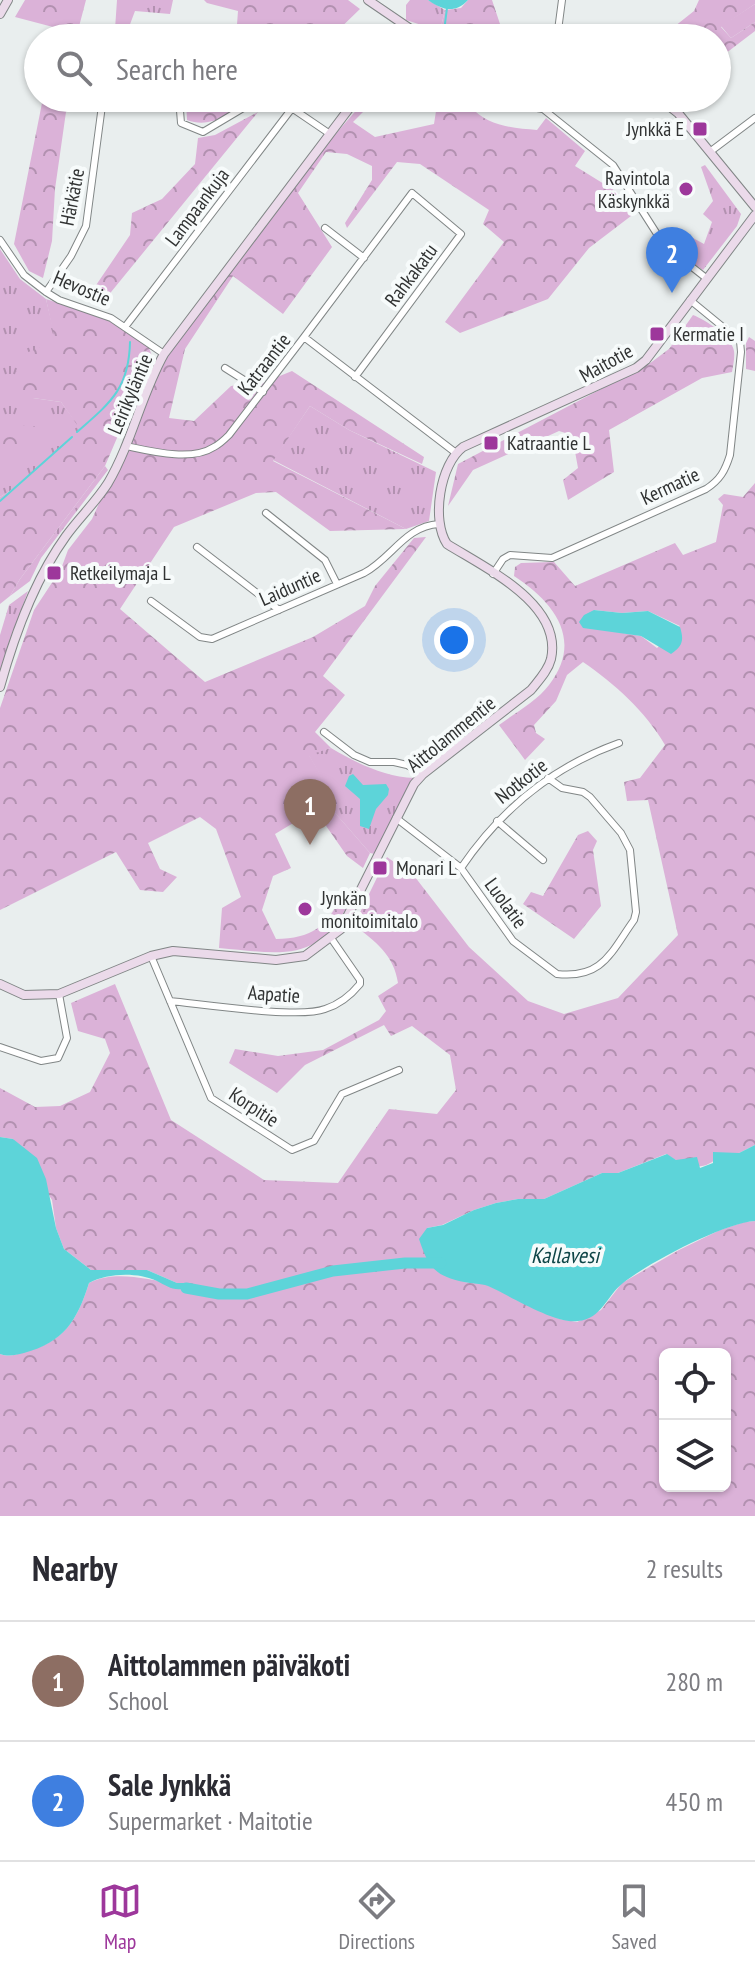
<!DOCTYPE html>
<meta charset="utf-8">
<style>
:root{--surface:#fff;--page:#f2f2f3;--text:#2b2b33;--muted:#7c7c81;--line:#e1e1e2;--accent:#9d379b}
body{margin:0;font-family:"PT Sans Narrow",sans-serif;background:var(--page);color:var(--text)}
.controls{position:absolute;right:24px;bottom:24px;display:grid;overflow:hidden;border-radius:12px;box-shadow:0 2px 6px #0004}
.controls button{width:72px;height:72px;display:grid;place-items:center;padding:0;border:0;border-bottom:2px solid var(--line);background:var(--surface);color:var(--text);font:40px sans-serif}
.you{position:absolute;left:454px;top:640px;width:28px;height:28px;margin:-20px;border:6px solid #fff;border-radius:50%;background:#1a73e8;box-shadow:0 0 0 12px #1a73e833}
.badge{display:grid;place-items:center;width:52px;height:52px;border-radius:50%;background:var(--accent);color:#fff;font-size:26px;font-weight:700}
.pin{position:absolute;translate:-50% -66px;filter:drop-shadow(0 2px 4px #0008)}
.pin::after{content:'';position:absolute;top:42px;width:28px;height:24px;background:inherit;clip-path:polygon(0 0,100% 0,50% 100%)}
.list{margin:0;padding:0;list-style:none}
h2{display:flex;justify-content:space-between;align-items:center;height:104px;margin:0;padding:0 32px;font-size:34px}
h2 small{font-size:26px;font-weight:400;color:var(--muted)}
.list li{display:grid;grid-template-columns:52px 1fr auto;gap:24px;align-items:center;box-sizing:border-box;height:120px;padding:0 32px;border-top:2px solid var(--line)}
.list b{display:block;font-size:30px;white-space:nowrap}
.list p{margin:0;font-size:26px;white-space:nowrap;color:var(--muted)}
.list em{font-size:26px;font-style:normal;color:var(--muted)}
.icon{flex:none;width:44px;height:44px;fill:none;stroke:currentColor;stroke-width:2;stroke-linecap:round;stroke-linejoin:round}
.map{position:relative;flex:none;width:755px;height:1516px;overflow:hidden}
.search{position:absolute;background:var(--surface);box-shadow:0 2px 6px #0004;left:24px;right:24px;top:24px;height:88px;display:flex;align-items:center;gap:20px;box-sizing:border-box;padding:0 28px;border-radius:44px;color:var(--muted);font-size:30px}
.sheet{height:344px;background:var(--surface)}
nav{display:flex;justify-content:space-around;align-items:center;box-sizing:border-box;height:112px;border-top:2px solid var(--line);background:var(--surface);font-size:22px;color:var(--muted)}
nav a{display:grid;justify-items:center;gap:4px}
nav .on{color:var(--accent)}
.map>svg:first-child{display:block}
</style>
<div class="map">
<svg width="755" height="1516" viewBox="0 0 755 1516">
<defs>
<pattern id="grass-tufts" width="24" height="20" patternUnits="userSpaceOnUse" patternTransform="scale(2)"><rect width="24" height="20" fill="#dbb2d8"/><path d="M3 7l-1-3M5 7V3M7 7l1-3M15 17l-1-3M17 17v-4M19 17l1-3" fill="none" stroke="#b291b0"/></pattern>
<pattern id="forest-crowns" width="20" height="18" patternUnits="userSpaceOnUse" patternTransform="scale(2)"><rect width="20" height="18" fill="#dbb2d8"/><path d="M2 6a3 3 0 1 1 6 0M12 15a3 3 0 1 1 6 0" fill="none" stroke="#b291b0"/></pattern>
</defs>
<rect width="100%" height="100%" fill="#e9eeee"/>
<path fill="url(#grass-tufts)" d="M117,0h56l-3,14 -35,-3 -6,16 -14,2z
M410,0h18l17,10 -5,21 -34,-11v-15z
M755,4v18l-24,16 -10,-12z
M705,165l36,49 -4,12 -34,44 -20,-14v-5l10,-13 11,6 8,-22 -9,-8 10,-13 -12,-34z
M0,249l20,30 26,20 10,42 -23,57 28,4 20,27 -65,58 -16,10z
M310,406l39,24 87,42 -7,49 -23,8 -133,-69z
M105,466l3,4 -67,88 -11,23 -20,15 10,-17z
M28,591l-28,79v-35l9,-30z
M331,748c25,15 54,29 83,30l-39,76 -5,-1 -41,-47 8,-2 -29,-50z"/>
<path fill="url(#forest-crowns)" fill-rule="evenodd" d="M25,0h61l-10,38h-24l1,-11 -38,-10z
M204,0h144l12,9 -30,29h-94l2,-27 -31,-8z
M468,0h24l11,33 25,5h-52l-36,-7 5,-21 16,-2z
M699,0h56v4l-34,23 10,11 24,-16v9l-38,29v-22h-57l34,-27z
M43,98h25l-13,91 -3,52 -9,37 -14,-7 -15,-27z
M221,98h43c-28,8 -49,33 -77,22l-1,-20 34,2z
M367,98h10l-24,24 22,15 59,-13 4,-26 33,1 -1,7c17,20 42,22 67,24l9,-12 39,33 -10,15 42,26 14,24 -42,32 -41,51 -88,34 -15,-11 59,-80 -21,-18 6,-14 -69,-46 -23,-2 -50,66 -2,-5 27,-43v-14l-25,-12 -21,-2 -28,41 34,54 -49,67 -50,-38 -48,73 -16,69 25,3 37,-35 34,-4 27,-11 132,86 -2,7 -73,-34 -39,-24 -37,55 133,68 -76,2 -54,-39 -20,1 -82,34 -54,82 85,73 108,-45 52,-31 10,-20 39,-48 12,-1 -103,139 22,19 -30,37 16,16 -22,7 29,49 -8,3 40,46 -7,15 -16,-12 -32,-46 -40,24 16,34 -18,8 -11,34 14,29c36,-1 50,-11 66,-44l8,6c-31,64 -71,52 -131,47l3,-40 19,-11 -25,-68 -16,-12 -52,26 12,26 17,8 -14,15 -23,-2 -24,-38 -116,58v-202l34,-98 27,-41 7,-19 24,-31 73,-163 167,-218z
M258,112l-151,185 -1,11 -20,-8 44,-65 2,-22 30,-14 33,-35 3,-26 17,-3z
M46,299l59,19 44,30 3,8 -47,110 -85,113 -10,17 -10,8v-107l16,-10 64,-58 -19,-27 -28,-4 -17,-10v-15l10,-20 29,-12z
M693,315c13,5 39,22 41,36 1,6 -1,15 -2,21l-30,6 -93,52 5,42 -46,28 -5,-20 15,-12 -6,-33 -13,-4 -86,39 -25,36 10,-42 191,-100 20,-15z
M749,337l6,4v30l-9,-2v-26z
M10,425l32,2 -5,17 -37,28v-42z
M755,483v662l-16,8 -19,1c-15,20 -35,13 -54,0l-48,19h-16l-58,26h-26l-22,4 -22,7 -32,15 -15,3 37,54 21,2 75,35 17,3 24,-12 21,-27 57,-33 41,-20 24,-8 11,-1v295h-755v-162c9,3 15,1 24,-2 40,-10 53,-31 65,-69 29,-14 57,-2 88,0l-30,-13h-56l-27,-21 -8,-21 -4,-28 -39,-61 -13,-2v-49l35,19 25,-1 30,-14 20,-39 -5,-14 -27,-8 -7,-28 44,-19 56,136 93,60 74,3 51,-74 48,5 19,-24 -6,-35 -38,-29 -21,10 -7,-11 -79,40 -28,28 -48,-30 6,-14 43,7 45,-6 56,-30 7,-9 -8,-15 20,-13c-4,-28 -23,-42 -44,-58l33,-68 28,20 54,70 59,54 36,13 54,-16 60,-63 -30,-135 -21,1 -3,-19 16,-4 25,-33c-19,-33 -51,-62 -82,-83l-16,13 -11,26 -22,24 2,8 9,6 -20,21 -26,-35c16,-12 38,-24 50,-40 35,-45 5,-83 -35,-109l1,-9 6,-4 33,-1 21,24 100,-43 8,12 33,-13 7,-37 -5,-6 6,-5 19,3zM594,610l28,3 26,-2 32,15 -23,22 -16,-12 -35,-6zM665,1354h60v132h-60z
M588,831l9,10 -4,9 8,56 -27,33 -51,-35 8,-12 12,4 35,-61z"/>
<path fill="#5dd4d9" d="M428,0h40c-13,14 -26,10 -40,0z
M594,610l28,3 26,-2 32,16c4,13 3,19 -9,27l-30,-18 -58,-8 -4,-6 5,-7z
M353,774l10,11 23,-1 3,5 -1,6 -12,14 -7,20 -9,-3v-27l-15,-13 4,-10z
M0,1137l13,2 24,19 9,21 10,49 8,21 27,21h56l30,13h7l2,5c-12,4 -19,-2 -29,-7 -20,-9 -49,-8 -68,2 -12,38 -25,59 -65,70 -9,2 -15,4 -24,1z
M755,1145v76c-31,2 -107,42 -132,62 -16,12 -21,36 -45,38 -24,3 -67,-25 -90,-35 -8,-3 -16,-2 -24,-4 -30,-6 -36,-16 -45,-43l8,-11 16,-3 31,-15 22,-7 22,-4h26l58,-26h16l49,-19 9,6 21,-3 3,11 13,-5v-11l26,1z"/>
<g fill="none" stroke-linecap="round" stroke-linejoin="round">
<path stroke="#5dd4d9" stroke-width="2" d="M444,31l3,-23
M77,432c33,-29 52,-43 53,-90
M0,501l72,-64"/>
<path stroke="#5dd4d9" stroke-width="11" d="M186,1288l33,6h28l86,-23 72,-8h36"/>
<g stroke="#818686" stroke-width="8">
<path id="street" d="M111,38l1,-5 51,5
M557,38l5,-38
M179,98l2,25 22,9 42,-25 29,-9
M277,98l53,36
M478,98l65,11 70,56 51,80 42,33
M711,151l44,-33
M325,228l39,30
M0,240l24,35 22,17 13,8 52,18 53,36
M46,292l25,-36 15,-30 17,-128
M125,327l168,-220
M304,337l108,-144 49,41 -106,143
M225,368l38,24
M126,446c24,5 65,16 88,1 6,-3 11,-8 15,-12l75,-98 152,116
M266,513l59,47 12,24
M197,547l82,63
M493,574l10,-15 7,-4 42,3 154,-69c14,-9 19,-18 24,-34l11,-103 -1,-11 -50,-41
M151,601l49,36 12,2 152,-66c28,-15 41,-47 75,-49
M324,732l30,23 16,7h24l13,3 16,9
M396,818l65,50 52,73 44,33c46,5 54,-22 77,-54l2,-8 -6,-62 -9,-17 -31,-36 -7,-5 -21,-4 -14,-10
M497,821l46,39
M461,868c40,-59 91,-101 158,-125
M151,956l60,142 81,52 22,-9 28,-47 57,-24
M170,1001c32,3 129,18 155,8 13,-4 26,-14 35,-25v-4l-29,-42
M0,1047l41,14 17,-3 9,-20 -8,-44"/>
</g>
<g stroke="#818686" stroke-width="10">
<path id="secondary" d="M368,0l44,30 28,8
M0,14l8,-14
M659,98l19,15 77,94
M0,687c14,-51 35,-108 66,-151 13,-18 30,-34 42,-53 24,-41 33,-88 56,-129l193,-256
M0,984l24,11 35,-1 92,-38 22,-5 103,9 29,-4 36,-27 73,-145 9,-10 108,-84c7,-9 17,-19 20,-31 12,-55 -66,-91 -104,-115 -16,-24 -7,-80 16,-97l173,-79 10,-8 109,-145"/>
</g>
<use href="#street" stroke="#fff" stroke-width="6"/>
<use href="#secondary" stroke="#ebdaea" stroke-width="8"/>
</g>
<g fill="#9d379b" stroke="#f7fbfb" stroke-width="3">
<rect x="692" y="121" width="16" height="16" rx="4"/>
<circle cx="686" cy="189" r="8"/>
<rect x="649" y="326" width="16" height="16" rx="4"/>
<rect x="483" y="435" width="16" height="16" rx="4"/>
<rect x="46" y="565" width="16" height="16" rx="4"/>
<rect x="372" y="860" width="16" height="16" rx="4"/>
<circle cx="305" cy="909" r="8"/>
</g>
<g text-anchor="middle" stroke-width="8" stroke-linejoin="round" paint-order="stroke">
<g font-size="20" fill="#313333" stroke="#f7fbfb" text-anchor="start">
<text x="684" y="136" text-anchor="end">Jynkkä E</text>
<text x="670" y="185" text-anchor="end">Ravintola<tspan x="670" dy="23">Käskynkkä</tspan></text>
<text x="673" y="341">Kermatie I</text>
<text x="507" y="450">Katraantie L</text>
<text x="70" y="580">Retkeilymaja L</text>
<text x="396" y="875">Monari L</text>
<text x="321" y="905">Jynkän<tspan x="321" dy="23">monitoimitalo</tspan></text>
</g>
<g font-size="20" fill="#313333" stroke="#f7fbfb">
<text transform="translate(72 197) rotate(-79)" y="7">Härkätie</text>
<text transform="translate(197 207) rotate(-53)" y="7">Lampaankuja</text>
<text transform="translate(411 275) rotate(-53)" y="7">Rahkakatu</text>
<text transform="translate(82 288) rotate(23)" y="7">Hevostie</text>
<text transform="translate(606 363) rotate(-29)" y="7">Maitotie</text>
<text transform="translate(264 364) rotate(-52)" y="7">Katraantie</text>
<text transform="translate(130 394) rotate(-67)" y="7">Leirikyläntie</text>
<text transform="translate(670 486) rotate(-25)" y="7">Kermatie</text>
<text transform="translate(290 587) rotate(-24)" y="7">Laiduntie</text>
<text transform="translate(451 734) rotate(-39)" y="7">Aittolammentie</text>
<text transform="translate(521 781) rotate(-38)" y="7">Notkotie</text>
<text transform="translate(506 903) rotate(54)" y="7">Luolatie</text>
<text transform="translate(274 994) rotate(4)" y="7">Aapatie</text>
<text transform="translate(254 1107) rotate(33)" y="7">Korpitie</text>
</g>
<g font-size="22" font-style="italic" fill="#0e4547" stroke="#f7fbfb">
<text x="565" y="1263">Kallavesi</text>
</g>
</g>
</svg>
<div class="controls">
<button><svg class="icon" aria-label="locate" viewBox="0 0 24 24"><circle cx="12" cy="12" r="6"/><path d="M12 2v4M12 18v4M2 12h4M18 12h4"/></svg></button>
<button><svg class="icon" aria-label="layers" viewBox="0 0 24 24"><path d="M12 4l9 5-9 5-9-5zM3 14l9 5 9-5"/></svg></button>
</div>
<div class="you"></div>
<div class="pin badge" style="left:310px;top:845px;background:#8d6e63">1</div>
<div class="pin badge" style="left:672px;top:293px;background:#3f7fe0">2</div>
<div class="search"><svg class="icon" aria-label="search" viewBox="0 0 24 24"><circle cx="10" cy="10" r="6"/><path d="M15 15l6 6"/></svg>Search here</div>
</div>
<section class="sheet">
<h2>Nearby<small>2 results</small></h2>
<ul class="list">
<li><span class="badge" style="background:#8d6e63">1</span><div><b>Aittolammen päiväkoti</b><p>School</p></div><em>280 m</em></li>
<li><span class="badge" style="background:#3f7fe0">2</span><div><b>Sale Jynkkä</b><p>Supermarket · Maitotie</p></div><em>450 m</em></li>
</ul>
</section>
<nav>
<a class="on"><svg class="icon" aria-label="map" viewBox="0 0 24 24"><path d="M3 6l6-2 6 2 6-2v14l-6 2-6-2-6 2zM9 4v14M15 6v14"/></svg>Map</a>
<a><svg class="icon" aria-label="directions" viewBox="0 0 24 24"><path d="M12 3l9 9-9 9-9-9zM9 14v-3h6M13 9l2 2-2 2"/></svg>Directions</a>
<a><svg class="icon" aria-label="saved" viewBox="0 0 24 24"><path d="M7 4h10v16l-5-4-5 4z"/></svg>Saved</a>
</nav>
